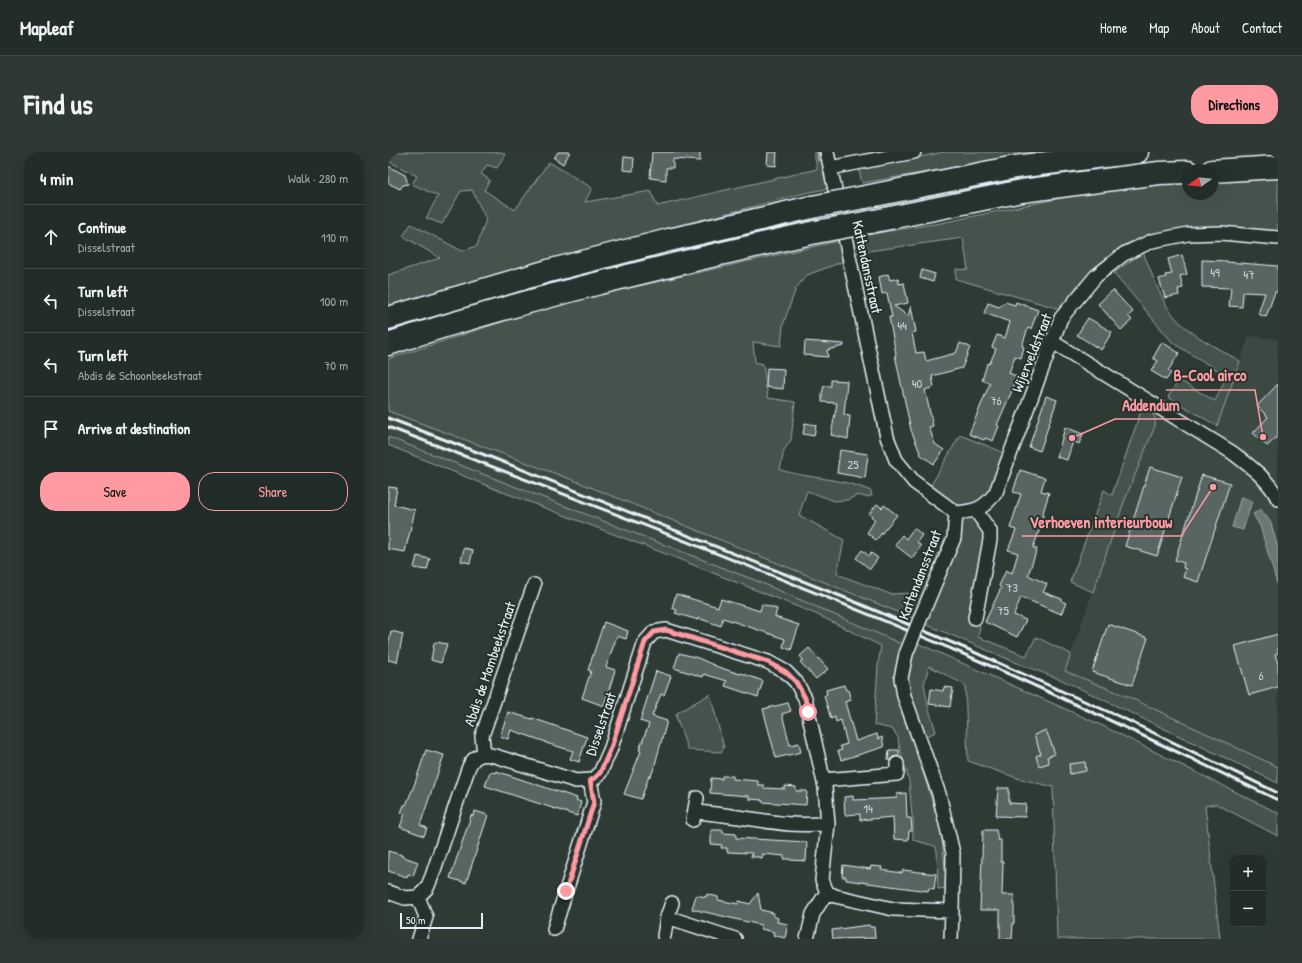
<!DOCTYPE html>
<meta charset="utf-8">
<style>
:root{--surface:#222c28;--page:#2e3834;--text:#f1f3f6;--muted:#a2a7a8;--line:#3f4845;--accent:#ff9aa2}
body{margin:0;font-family:"Patrick Hand",sans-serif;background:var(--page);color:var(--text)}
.controls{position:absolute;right:12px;bottom:12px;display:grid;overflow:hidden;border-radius:8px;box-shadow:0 4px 16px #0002}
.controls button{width:36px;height:36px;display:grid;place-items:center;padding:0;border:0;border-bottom:1px solid var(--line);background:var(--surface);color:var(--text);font:20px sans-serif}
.compass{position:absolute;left:794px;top:12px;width:36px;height:36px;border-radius:50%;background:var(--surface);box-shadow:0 4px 16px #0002;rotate:255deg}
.scale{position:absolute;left:12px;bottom:10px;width:83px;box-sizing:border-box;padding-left:4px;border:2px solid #e8f1f8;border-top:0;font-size:11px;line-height:14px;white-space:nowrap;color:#e8f1f8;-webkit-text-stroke:3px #26332d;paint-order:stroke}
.stop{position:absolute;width:12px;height:12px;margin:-9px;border:3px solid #ff9aa2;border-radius:50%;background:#fff}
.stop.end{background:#ff9aa2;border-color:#fff;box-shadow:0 1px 4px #0008}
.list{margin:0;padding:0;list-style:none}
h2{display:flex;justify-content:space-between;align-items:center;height:52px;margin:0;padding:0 16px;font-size:17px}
h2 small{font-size:13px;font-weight:400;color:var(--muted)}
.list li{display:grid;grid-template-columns:26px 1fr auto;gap:12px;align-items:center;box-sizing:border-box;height:64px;padding:0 16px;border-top:1px solid var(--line)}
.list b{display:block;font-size:15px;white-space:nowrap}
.list p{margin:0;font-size:13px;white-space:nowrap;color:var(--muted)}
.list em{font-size:13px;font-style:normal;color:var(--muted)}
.actions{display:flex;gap:8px;padding:12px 16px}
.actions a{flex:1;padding:9px 0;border:1px solid var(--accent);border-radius:16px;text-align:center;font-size:14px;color:var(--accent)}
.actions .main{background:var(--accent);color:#111}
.icon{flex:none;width:22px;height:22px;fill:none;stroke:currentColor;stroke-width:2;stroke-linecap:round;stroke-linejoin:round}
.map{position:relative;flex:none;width:890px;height:787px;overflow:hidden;border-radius:16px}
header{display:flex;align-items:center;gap:24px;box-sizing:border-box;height:56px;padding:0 20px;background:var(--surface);border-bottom:1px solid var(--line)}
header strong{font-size:19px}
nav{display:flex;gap:22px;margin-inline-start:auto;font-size:14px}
.intro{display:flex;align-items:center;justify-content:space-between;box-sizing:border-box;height:96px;padding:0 24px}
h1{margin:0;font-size:28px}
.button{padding:10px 18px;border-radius:16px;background:var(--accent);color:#111;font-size:14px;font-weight:700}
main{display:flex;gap:24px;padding:0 24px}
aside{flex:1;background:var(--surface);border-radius:16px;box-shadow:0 4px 16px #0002}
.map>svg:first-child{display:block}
</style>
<header>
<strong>Mapleaf</strong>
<nav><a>Home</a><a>Map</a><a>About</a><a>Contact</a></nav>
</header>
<div class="intro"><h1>Find us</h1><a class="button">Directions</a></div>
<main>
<aside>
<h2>4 min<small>Walk · 280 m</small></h2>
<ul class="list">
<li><svg class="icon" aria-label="ahead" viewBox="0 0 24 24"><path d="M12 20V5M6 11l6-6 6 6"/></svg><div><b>Continue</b><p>Disselstraat</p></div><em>110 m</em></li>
<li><svg class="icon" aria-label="left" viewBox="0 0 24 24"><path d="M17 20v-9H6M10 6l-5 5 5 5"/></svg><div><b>Turn left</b><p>Disselstraat</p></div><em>100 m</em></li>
<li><svg class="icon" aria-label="left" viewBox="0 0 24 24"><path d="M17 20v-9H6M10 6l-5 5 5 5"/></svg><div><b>Turn left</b><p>Abdis de Schoonbeekstraat</p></div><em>70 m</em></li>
<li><svg class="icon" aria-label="arrive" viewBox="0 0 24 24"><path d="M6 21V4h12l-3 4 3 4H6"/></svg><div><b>Arrive at destination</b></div></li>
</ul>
<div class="actions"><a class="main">Save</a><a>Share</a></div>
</aside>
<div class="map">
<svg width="890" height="787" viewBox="0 0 890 787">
<rect width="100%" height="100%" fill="#2e3b35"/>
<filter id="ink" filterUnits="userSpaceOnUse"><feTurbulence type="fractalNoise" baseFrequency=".025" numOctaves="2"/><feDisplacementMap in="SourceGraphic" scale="8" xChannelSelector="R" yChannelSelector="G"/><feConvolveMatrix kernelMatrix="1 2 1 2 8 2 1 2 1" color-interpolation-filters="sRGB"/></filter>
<g filter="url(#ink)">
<path fill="#3b4843" d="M861,184l29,3v147l-4,-6 -15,-15 -23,-18 -22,-13z
M763,258l78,47 30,24 15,22 4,9v255l-147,-69 -66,-27 59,-169 31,-76z
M0,259l190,71 337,137 -11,26 -147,-64 -369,-144z"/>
<path fill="#45524e" stroke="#96a2a3" d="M0,0h113l4,2 -8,14 -10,-3 -6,9 9,6 -6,10 31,20 34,-48 43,26 -7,14 66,-11 6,15 160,-37 -3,-17h8l9,36 -26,5 -238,62 -121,37 -58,15v-32l52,-17 -37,-22 8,-12 51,27 15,-5 9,-27 -14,-29 -11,1 -19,33 -16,-6 12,-22 -26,-12 5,-8 -29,-15z
M556,0h101l-183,31 -3,-13z
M890,25v56l-132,4 -23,8 -26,21 -20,20 -17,23 -104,-30v-10l12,1 -5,-32 -109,15 -3,-16 90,-14 173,-36 74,-7v14h24v-16z
M446,90h6l4,13 -2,7 -35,13 -11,13 -13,37 -2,21 -28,-4 2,20 8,2 5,34 27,4 -4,38 -7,10 -4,20c31,9 62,8 91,21l1,5 -7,1 -7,-2 -11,5 -12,1 -28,-10 -8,24 45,25 -7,34 53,20 21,-1 22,-38 6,-2 -24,66 -337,-137 -190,-71v-52l166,-54z
M755,100c7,16 13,35 22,51 14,27 49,43 75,58l-23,65 -49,-29 11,-17 36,21 12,-25 -54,-33 -59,-70z
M755,253c10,6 13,10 12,21l-31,76 -31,90 -23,-10 34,-92 8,5z
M572,283l45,18 -13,36 -7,9 -16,8h-9l-10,-5 -20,-14z
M0,285l369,144 147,64 -6,12 -3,24 9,38 15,40 22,71 5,46v12l-8,1 -1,-38 -2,-5 -22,-6v-22l-1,-2 -3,-35 -10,-36 -1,-8 -6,-8 -18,-4 4,-60 3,-19 -63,-31 -152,-61 -171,-65 -107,-44z
M586,364l13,19 -17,84 10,6 -2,12 48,19 10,-19 35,17 -6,17 66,27 147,69v16l-216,-103 -40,-15 -97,-41 35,-105z
M529,491l182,81 179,89v23l-62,-32 -11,2 15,133h-163l-4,-152 -36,-9 -49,-17 -3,-76 -36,-19 -5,18 4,22 8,26 -12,5 -16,-52v-16z
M322,542l14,54 -3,4 -33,-2 -12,-33 1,-4z"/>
<path fill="#6b7775" stroke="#9da8a9" d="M853,345l11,4 -9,29 -11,-3z
M873,357l10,14 7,26v38l-18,-61 -7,-12z"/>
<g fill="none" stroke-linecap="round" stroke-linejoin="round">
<path stroke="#9da8a9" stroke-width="3.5" d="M430,0l1,8"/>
</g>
<path fill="#596563" stroke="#e8f1f8" d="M170,0h12l-7,12 -9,-6z
M264,0h48v9l-27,-2v9h-7v12l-16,-2z
M380,0h9l-1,14 -9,-1z
M236,5l10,1 -1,13 -10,-1z
M0,14l17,9 3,9 -5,1 -3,4 -12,-6z
M794,103l5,19 -7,2 3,12 -5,1 1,6 -14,3 -6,-19 7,-2 -1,-2 7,-1 -4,-15z
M814,108l25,1v1l51,4v26h-3l-9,25 -8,-3 7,-21 -22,-1 -1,15 -13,-1 2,-18 -29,-1z
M534,118l13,4 -2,8 -13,-4z
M500,122l2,6 8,-2 1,6 5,-1 4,20 -14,3 14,10 3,-10 5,26 -4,1 4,20 8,-1 2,9 30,-8 4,-10 10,4 -8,21 -30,8 2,11 -9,3 8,36 -4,1 6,17 9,6 -10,14 -13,-9 -10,-25 -16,-75 1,-1 -7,-37h3l-5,-24 -5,1 -3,-17z
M725,138l20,22 -5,4 4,4 -11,10 -23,-26z
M617,150l10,3 1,-3 22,8 -7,19 -3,-1 -6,18 2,1 -3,11 -6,-2 -6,17 9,4 -21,48 2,1 -6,15 -8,-3 -1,2 -15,-6 21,-51 -8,-3 5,-16 3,-1 6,-14 -4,-2 5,-12 8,3 5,-16 -26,-9 4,-10 11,4z
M700,166l24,14 -11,18 -24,-15z
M417,189l39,3v2l-17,4 1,7 -24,-2z
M774,190l17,11 -11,18 3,2 -5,7 -15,-9 7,-10 -5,-3z
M379,216l17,1 -1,20 -17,-2z
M443,228l16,1 -3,34 6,1 -2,23 -17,-4 6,-32 -15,-1v-8l2,-8h7z
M890,232v52l-11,10 -14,-13 15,-16 -11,-11z
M658,244l11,4 -17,51 -11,-4z
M417,271l11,2 -2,11 -11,-2z
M677,275l18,7 -4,10 -6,-3 -6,19 -10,-3z
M452,298l28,4 -3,24 -28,-5z
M762,315l32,10 -25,79 -32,-10z
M632,318l25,8 -4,13 8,2 -7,23 2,1 -11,31 4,1 -9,26 19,9 -4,8 19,7v2l4,2 -5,11 -40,-17 -7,18 12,5 -9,17 -32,-15 16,-34 -2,-2 7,-16 6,3 6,-20 -10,-3 8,-20 -6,-2 11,-34 -8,-2z
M814,323l28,8 -32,99 -15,-5 3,-8 -3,-1 1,-5 -9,-3z
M0,335l9,1 -3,17 21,5 -10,42 -17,-3z
M489,352l5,4 2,-3 13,10 -21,25 -9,-7 8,-13 -6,-6z
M526,376l8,7 -5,7 4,4 -9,12 -17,-13 7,-10 4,4z
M76,396l9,2 -3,13 -9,-2z
M474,398l7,6 2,-3 7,5 -8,11 -14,-11z
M29,404l13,3 -3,11 -13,-2z
M288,442l42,13 3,-8 39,12 2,-7 15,5 -2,8 24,8 -8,25 -8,-3 2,-8 -62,-21 -2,8 -23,-8v2l-23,-7 2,-3 -5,-2z
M216,470l24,9 -2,8 -9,-3 -11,31 9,3 -11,36 -22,-8 9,-27 -3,-1z
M720,472l40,14 -16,47 -40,-13z
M3,479l12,3 -6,28 -9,-2v-15z
M890,482v19l-3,1 3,10v23l-29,8 -14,-49z
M48,490l11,2 -6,19 -10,-3 3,-17z
M421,496l19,21 -12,10 -16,-17 3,-2 -3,-4z
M291,501l19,5 20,9 22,7 1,-1 22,8 -5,16 -33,-11 2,-5 -23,-7 -1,3 -29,-9z
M268,519l15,5 -7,19 -3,-1 -9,22 15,5 -13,47 -3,8h-2l-8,23 -17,-5 17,-43 -2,-1 10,-26 -9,-3z
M456,533l2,5h2l3,10 -6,2 11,39 21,-7 1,5 4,-2 2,10 -43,13 -3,-9 4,-1 -2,-4 7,-2 -6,-24 -5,2 -1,-5 -4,2 -7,-23 3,-2 -1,-4z
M556,535l9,1 -3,19 -21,-3 2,-15 12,2z
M400,551l3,8 -9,3 8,31 9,-2 2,9 -25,6 -13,-49z
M120,560l24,7v-1l55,19 -8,25 -9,-3 3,-8 -27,-8v-1l-35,-12 -3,9 -8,-3z
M658,578l9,24 -8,3 2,6 -10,3 -3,-10 5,-2 -7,-19z
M38,598l18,5 -24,70 7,3 -3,8 -24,-9 5,-13 -4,-1 3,-8h2l9,-22z
M501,598h10v6l-6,1 -3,3h-2z
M697,610l1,9 -16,3 -1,-10z
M108,619l81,27 -1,2 5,2 -4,14 -92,-30 5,-14 5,1z
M334,624h11v3l25,2v4h6l-1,3 22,1v-3l11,1v4h11l-1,14 -44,-3v-2l-13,-1v-3l-39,-3 1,-15 11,1z
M610,636h11v15l17,1 -1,13 -29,-1z
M518,641l1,25h4l1,13h-3l-1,9 -14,-1 -1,-22 -33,3v-6l-15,1 -1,-18 9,-1v4l26,-1 18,-1v-4z
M87,659l13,4 -22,68 -16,-5 20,-59 1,-4 2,1z
M323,678h12v3l13,1v4l71,4 -1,19 -16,-1v-1h-6v-3l-21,-2 -1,4 -5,-1h-6l1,-4 -25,-1v-4h-6l1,-3 -11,-1z
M595,678h13l2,10h3v22h2l-1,33h12v28h-1l-1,16h-12v-29h-20z
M0,699l14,4 -1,1 17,6 -5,14 -5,-2 -1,3 -19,-6z
M455,713l27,4 1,-3 11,1 -1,3 21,3 1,-3 33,4 -2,15 -5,-1 -1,3 -82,-11v-3h-4z
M370,741l3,17 13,3 -1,3 5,2 -1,4 11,2 -3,14 -12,-3 1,-3 -13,-3v-4l-69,-16 4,-14 10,2 1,-3 11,3v3l20,4 1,-3 11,3z
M481,773l1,2h4l1,11 -42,1 -1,-9z"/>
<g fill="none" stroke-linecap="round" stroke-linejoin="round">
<g stroke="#e8f1f8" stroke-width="16">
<path id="minor" d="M439,0l60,285 9,23 18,22 42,31 -2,25 -29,69
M442,16l84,-16
M663,189l182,112c17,13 36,27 45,46
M568,361c20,-2 28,-4 40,-21l65,-174 35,-42 28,-22 28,-13 36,-7 33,-1 57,5
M587,466l15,-78v-9l-14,-20
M518,502l-5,24 3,18 35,98 14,59 -1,58 -1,28
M96,602l-2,-18 52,-151
M436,628l73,-6v-10
M307,660c32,2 63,9 95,12 13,1 25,0 38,0
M305,668l4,-22
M0,740l17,6 13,-1 9,-9 5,-12 36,-107c5,-13 13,-17 27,-13l81,25 14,-1 5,-2 5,-5 11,-25 34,-106 9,-10 12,-2 102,32 18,10 10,10 9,16 20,89 3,37 -6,56 5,12 8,4 58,13 59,2
M30,745l8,20 -7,22
M279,765l68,22
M166,777l40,-127 -4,-22
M276,784l3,-19 5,-14
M419,787l6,-25 14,-22"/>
</g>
<g stroke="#e8f1f8" stroke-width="25">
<path id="trunk" d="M824,19l66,-4
M477,45l150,-30 122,-15
M482,70l152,-31 137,-18 29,-1
M0,166l160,-47 121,-31 143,-33
M0,192c140,-46 285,-80 428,-112"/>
</g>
<use href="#minor" stroke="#26332d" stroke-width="13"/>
<use href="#trunk" stroke="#26332d" stroke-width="22"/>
<path stroke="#e8f1f8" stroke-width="3" d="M0,266l110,42 350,139 119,50 160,71 151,73
M0,275c192,73 384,146 573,226 107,46 212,97 317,147"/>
<g stroke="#e8f1f8" stroke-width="16" stroke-linecap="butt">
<path id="minor-bridge" d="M518,502l19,-47"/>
</g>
<g stroke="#e8f1f8" stroke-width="25" stroke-linecap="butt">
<path id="trunk-bridge" d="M424,55l53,-10
M428,80l54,-10"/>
</g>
<use href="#minor-bridge" stroke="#26332d" stroke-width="13"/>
<use href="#trunk-bridge" stroke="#26332d" stroke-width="22"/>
</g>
</g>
<g fill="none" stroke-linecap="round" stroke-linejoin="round" filter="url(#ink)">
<path stroke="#ff9aa2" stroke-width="5" d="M178,739l28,-89 -4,-22 5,-2 5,-5 11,-25 34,-106 9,-10 12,-2 102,32 18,10 10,10 9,16 3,14"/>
</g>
<g text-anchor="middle" stroke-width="4" stroke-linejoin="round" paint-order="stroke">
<g font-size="13" fill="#c4ced3">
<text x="827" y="125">49</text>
<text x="861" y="127">47</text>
<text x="514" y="178">44</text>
<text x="529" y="236">40</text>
<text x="608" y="253">76</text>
<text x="465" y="317">25</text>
<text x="624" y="440">73</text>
<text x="615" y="463">75</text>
<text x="873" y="528">6</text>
<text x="480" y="661">14</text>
</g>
<g font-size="15" fill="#e8f1f8" stroke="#26332d">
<text transform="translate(479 115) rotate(78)" y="5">Kattendansstraat</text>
<text transform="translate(644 201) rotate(-68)" y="5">Wijerveldstraat</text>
<text transform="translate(532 423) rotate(-69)" y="5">Kattendansstraat</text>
<text transform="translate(102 512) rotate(-71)" y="5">Abdis de Mombeekstraat</text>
<text transform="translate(213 572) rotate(-71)" y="5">Disselstraat</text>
</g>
</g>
<path fill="none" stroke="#ff9aa2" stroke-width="1.5" d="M875 285L867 238H778M684 286L727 267H800M825 335L793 384H634"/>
<g fill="#ff9aa2" stroke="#26332d" stroke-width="1.5">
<circle cx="875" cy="285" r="4"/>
<circle cx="684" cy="286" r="4"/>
<circle cx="825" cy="335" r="4"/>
</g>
<g font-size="16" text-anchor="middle" font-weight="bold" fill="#ff9aa2" stroke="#26332d" stroke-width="4" stroke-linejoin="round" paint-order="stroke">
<text x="822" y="229">B-Cool airco</text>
<text x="763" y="259">Addendum</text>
<text x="713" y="376">Verhoeven interieurbouw</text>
</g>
</svg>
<div class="controls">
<button>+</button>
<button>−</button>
</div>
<svg class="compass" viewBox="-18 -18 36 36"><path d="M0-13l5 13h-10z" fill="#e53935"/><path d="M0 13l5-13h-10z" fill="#a2a7a8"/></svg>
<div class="scale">50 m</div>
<div class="stop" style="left:420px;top:560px"></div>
<div class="stop end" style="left:178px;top:739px"></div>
</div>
</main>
